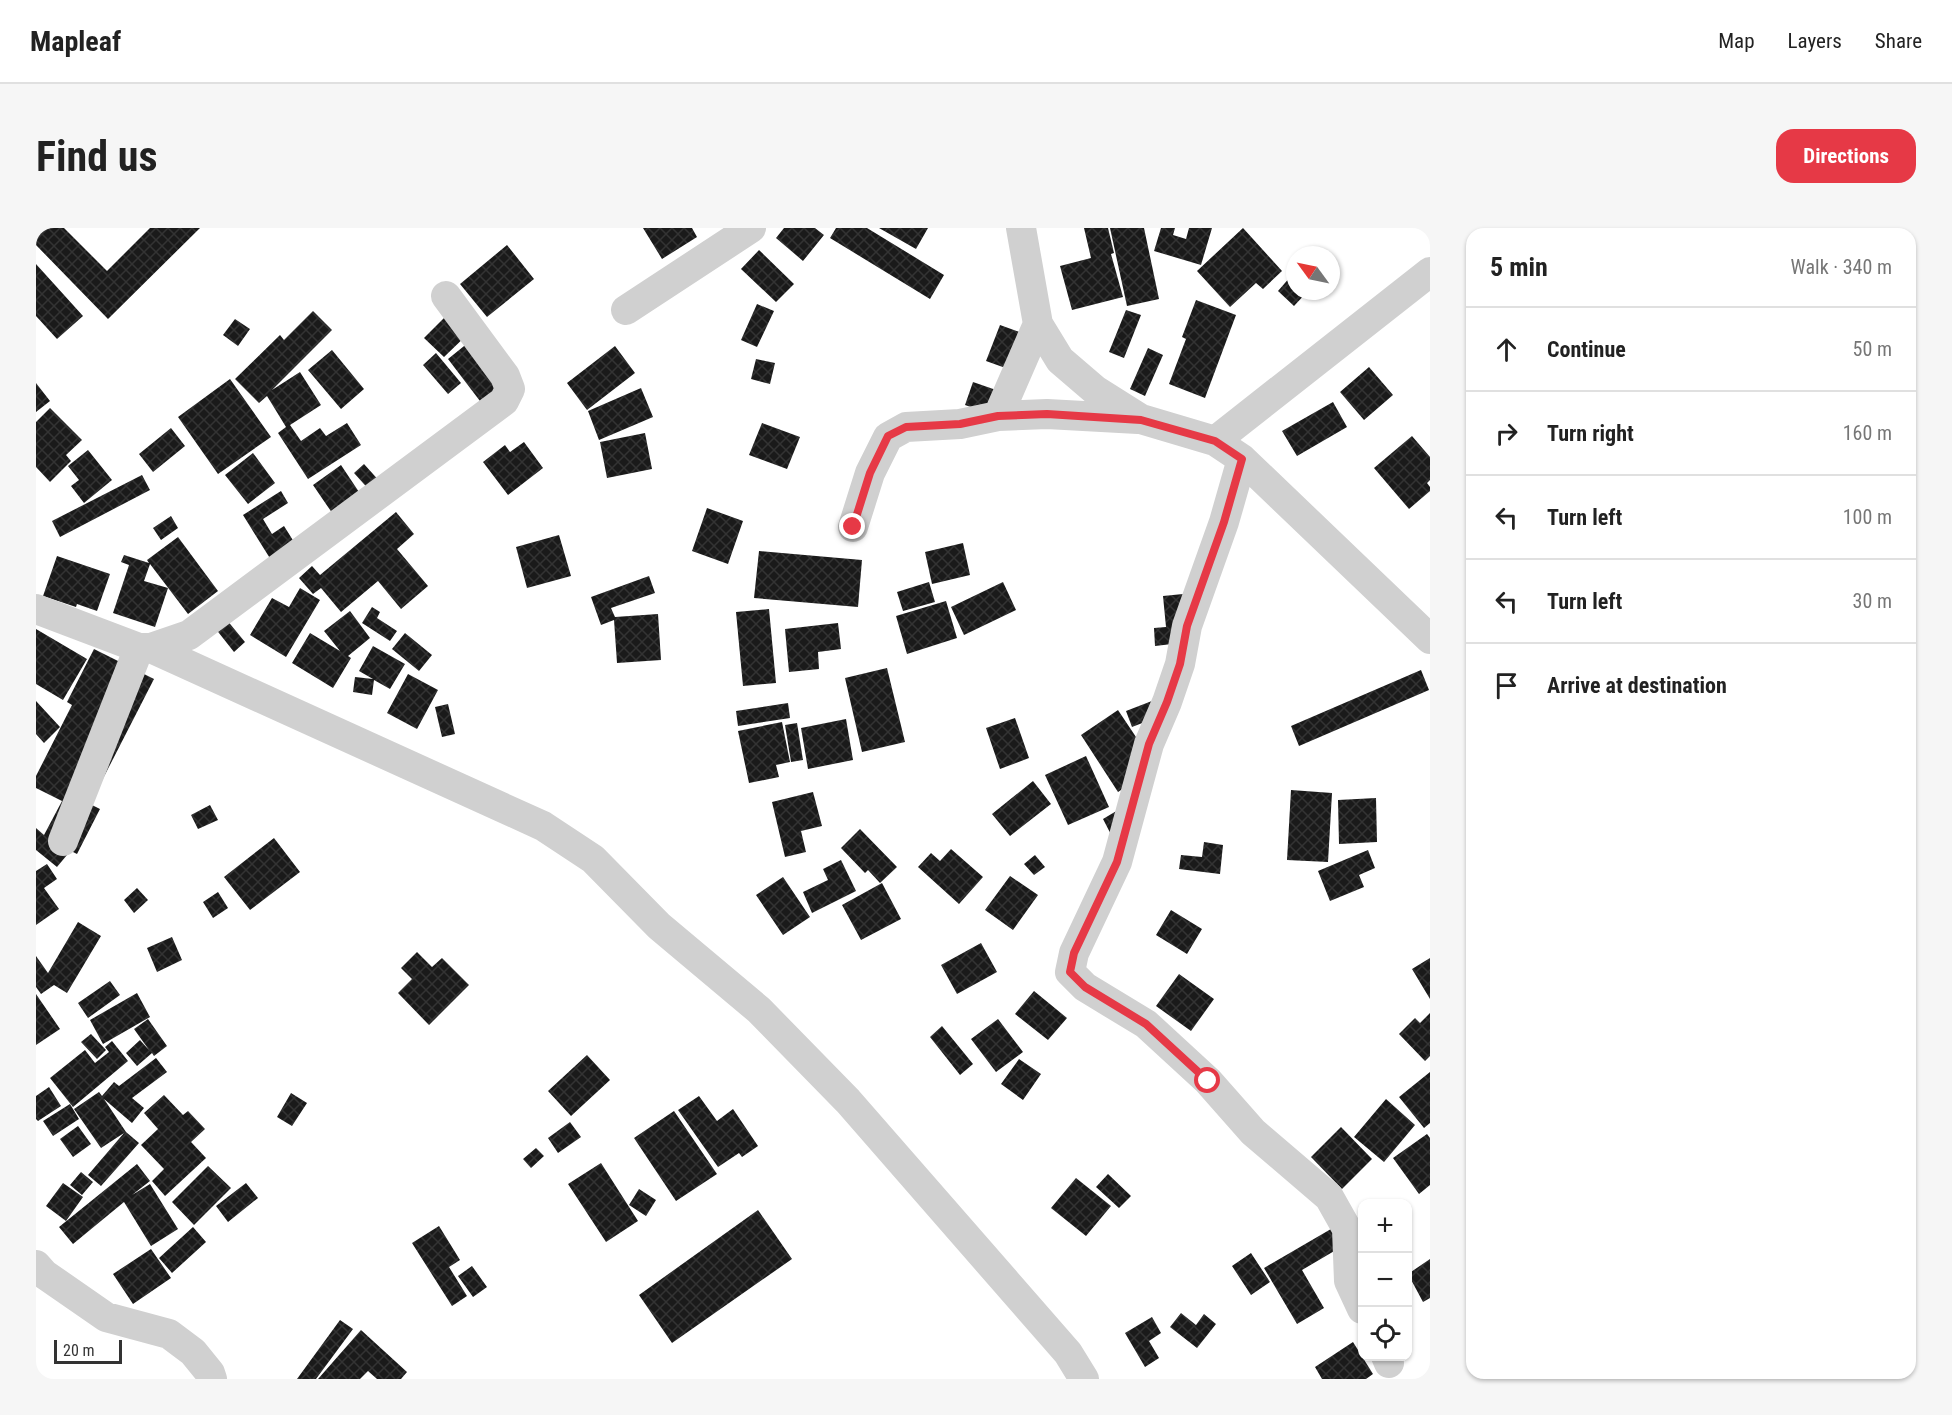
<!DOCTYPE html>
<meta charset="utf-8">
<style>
:root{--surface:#fff;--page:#f6f6f6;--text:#222;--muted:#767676;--line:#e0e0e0;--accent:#e63946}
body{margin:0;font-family:"Roboto Condensed",sans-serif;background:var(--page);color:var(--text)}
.controls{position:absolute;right:18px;bottom:18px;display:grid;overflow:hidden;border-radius:12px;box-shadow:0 2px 4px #0004}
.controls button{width:54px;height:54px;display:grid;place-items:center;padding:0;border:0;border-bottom:2px solid var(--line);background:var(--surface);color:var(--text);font:30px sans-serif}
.compass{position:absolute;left:1250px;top:18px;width:54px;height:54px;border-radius:50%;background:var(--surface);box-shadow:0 2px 4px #0004;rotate:303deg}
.scale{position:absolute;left:18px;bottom:15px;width:68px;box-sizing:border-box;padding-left:6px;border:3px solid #333;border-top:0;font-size:16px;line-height:21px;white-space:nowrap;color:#333;-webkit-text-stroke:4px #fff;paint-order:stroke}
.stop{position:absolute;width:18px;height:18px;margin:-14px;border:4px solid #e63946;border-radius:50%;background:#fff}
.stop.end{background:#e63946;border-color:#fff;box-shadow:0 2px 6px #0008}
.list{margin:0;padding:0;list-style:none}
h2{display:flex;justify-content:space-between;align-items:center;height:78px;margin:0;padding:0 24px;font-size:26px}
h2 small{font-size:20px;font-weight:400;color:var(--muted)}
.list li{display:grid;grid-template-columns:39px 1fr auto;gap:18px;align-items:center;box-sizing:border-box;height:84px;padding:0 24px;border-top:2px solid var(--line)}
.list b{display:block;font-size:22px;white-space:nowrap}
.list em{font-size:20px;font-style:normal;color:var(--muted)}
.icon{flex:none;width:33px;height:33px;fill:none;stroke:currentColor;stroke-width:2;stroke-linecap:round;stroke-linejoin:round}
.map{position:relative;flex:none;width:1394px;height:1151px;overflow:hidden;border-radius:18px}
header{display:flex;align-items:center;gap:36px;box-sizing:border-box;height:84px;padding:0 30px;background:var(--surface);border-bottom:2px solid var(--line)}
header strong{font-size:28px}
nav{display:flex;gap:33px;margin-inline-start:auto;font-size:21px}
.intro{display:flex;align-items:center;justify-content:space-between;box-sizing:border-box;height:144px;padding:0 36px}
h1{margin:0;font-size:42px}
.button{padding:15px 27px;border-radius:18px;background:var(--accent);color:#fff;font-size:21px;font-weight:700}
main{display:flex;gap:36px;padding:0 36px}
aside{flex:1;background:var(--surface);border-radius:18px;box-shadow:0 2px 4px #0004}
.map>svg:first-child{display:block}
</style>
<header>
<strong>Mapleaf</strong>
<nav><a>Map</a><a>Layers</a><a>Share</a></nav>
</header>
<div class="intro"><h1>Find us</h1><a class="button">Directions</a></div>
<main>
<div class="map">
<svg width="1394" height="1151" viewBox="0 0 1394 1151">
<defs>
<pattern id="building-cross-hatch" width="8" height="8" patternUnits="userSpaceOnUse" patternTransform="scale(1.5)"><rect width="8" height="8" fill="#1a1a1a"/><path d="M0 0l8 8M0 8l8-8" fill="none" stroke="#333"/></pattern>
</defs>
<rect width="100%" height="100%" fill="#fff"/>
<path fill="url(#building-cross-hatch)" d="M0,0h28l43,43 43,-43h50l-92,91 -72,-74z
M607,0h49l5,9 -35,22z
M748,0h31l9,7 -21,26 -27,-23z
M800,0h31l77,47 -14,24 -100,-61z
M843,0h49l-12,21z
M1048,0h24l6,25 -3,1 12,43 -51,13 -12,-44 31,-8z
M1074,0h34l15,71 -32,7z
M1125,0h14l-2,7 13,4 3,-11h23l-11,37 -47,-14z
M1207,0l39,43 -19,18 -7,-6 -26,24 -33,-36z
M471,17l27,34 -47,38 -27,-33z
M723,22l35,34 -18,18 -35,-33z
M0,36l47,52 -26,23 -21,-23z
M1255,48l4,4v11h13l-14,15 -16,-15z
M1160,72l40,15 -31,83 -36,-14 17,-45 -4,-2z
M721,76l17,7 -17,36 -16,-7z
M1090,82l15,5 -17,43 -15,-6z
M277,83l19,19 -60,60 28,-18 21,33 -31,20 11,16 19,-13 6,8 21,-13 14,22 -53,34 -30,-46 8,-6 -19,-31 -8,7 -24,-24 45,-44 4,5z
M415,83l20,20 -27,26 -20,-19z
M199,91l15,10 -12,17 -15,-11z
M964,97l36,13 -14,36 -36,-13z
M438,110l36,46 -27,21 -35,-46z
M579,118l20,27 -48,37 -20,-27z
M1112,120l15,7 -18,41 -15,-7z
M296,122l32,39 -23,20 -33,-39z
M400,125l25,30 -13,11 -25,-29z
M720,131l19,4 -5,21 -19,-5z
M1333,139l24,28 -29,25 -24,-28z
M194,151l41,58 -53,37 -40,-57z
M937,154l26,9 -8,23 -26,-9z
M0,155l14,18 -14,11z
M605,160l12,29 -54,23 -11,-29z
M1297,174l14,25 -50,29 -15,-25z
M14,180l32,32 -16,15 5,6 -21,21 -14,-15v-45z
M726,195l38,14 -13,32 -38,-14z
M135,200l14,18 -32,26 -14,-18z
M609,205l7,36 -45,9 -7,-36z
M1376,208l18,21v23l-3,3 3,4v4l-21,18 -35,-41z
M488,214l19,26 -35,27 -25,-33 22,-17 5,7z
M52,222l24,30 -28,23 -13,-17 8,-6 -11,-14z
M217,225l22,30 -27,21 -23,-29z
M328,236l18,20 -10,9 -18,-20z
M305,237l28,42 -28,19 -28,-41z
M106,247l8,15 -90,47 -8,-16z
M245,263l7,12 -25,16 9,15 12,-8 17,27 -25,15 -33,-53z
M671,280l36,13 -15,43 -36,-13z
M360,284l18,22 -17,15 31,37 -27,23 -23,-28 -37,31 -20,-24 -8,6 -14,-16 13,-12 8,9z
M135,288l7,12 -17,12 -8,-12z
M523,307l12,41 -44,12 -11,-41z
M142,309l40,54 -30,23 -38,-50 -6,17 24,7 -13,39 -42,-14 16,-48 -8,-3 3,-7 25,8 -2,-3z
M927,315l7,32 -38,9 -7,-32z
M723,323l103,9 -4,47 -104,-9z
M21,328l53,18 -13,37 -20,-7 -1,3 -33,-11z
M613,348l6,17 -44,15 4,9 43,-3 3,46 -44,3 -3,-43 -13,5 -10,-28z
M893,354l6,20 -32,9 -6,-19z
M967,354l13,28 -52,25 -13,-28z
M264,360l20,12 -34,57 -36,-22 22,-37 17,9z
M1157,365l5,48 -43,5 -1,-18 12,-1 -3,-31z
M910,373l11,37 -50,16 -11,-38z
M336,379l8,5 -3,6 20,13 -7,10 -28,-18z
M733,381l7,74 -33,3 -7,-74z
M314,383l20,27 -22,18 3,2 -18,30 -41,-25 18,-30 30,18 -16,-20z
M190,391l19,23 -11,10 -19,-24z
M802,395l3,26 -23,3 1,17 -30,3 -4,-43z
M0,401l51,30 -24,41 -27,-16z
M369,405l27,22 -13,16 -27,-22z
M337,418l32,18 -15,25 -16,-9 -2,15 -19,-3 2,-15 18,2 -14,-8z
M58,421l60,30 -64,125 10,5 -23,45 -26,-13 16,14 -10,12 -21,-17v-22l8,7 18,-34 -26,-13v-12l36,-71 -5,-3z
M851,440l18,74 -43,10 -17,-74z
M1385,442l8,20 -130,56 -8,-20z
M372,446l30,16 -21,39 -30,-16z
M1121,471l6,16 -31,12 -6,-16z
M0,473l24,26 -16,16 -8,-9z
M752,475l2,15 -52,8 -2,-15z
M412,476l7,30 -13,3 -7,-30z
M1082,482l38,57 -38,25 -37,-57z
M979,490l14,40 -29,11 -14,-41z
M810,491l7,41 -45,9 -7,-41z
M746,494l8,40 -14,3 3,12 -30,6 -11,-52z
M761,495l6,37 -12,2 -6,-37z
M1050,528l23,51 -41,18 -23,-50z
M997,553l18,23 -41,32 -18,-22z
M1255,562l41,3 -4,69 -41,-2z
M777,564l9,34 -21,5 5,21 -21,5 -13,-55z
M1340,570l1,44 -38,2 -1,-44z
M174,577l8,15 -20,9 -7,-14z
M1082,582l2,42 -17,-33z
M824,601l37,38 -17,16 -12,-13 -3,3 -24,-25z
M238,610l26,34 -50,38 -26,-33z
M1168,614l19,3 -3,29 -41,-5 2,-14 21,2z
M915,621l32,28 -24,27 -41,-37 13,-14 9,8z
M1332,622l7,18 -16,7 5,12 -34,14 -12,-30z
M999,627l10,12 -11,8 -10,-11z
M805,632l15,31 -44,22 -9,-21 25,-12 -5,-11z
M11,636l10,15 -13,9 15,21 -23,16v-54z
M974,648l28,19 -25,35 -28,-20z
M747,649l27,40 -27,18 -27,-40z
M846,655l19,36 -40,21 -19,-35z
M101,660l11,12 -14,13 -10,-13z
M182,664l10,16 -15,10 -10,-16z
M1135,682l31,19 -15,25 -31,-19z
M42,694l23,14 -34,57 -13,-8 -13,9 -5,-7v-31l12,17z
M136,709l10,23 -25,12 -10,-24z
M945,715l16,29 -40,22 -16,-29z
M381,724l15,15 10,-9 27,27 -40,40 -31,-32 14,-14 -11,-11z
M1394,730v41l-18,-30z
M1143,746l35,25 -23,32 -35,-25z
M74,753l10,14 -32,23 -10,-15z
M998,763l33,27 -19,22 -33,-26z
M101,765l13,24 -47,27 -13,-24z
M0,766l24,35 -24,16z
M1394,785v43l-5,5 -26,-27 16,-16 5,5z
M112,791l19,27 -13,10 -2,-3 -15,13 -11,-13 14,-13 9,10 -15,-21z
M962,791l25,33 -27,20 -25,-33z
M906,798l31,38 -13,11 -30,-38z
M55,806l15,16 -9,9 -16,-17z
M76,813l16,20 -55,46 -23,-29 35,-28 10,13 14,-11 -4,-5z
M551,827l23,25 -39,36 -23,-25z
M120,830l11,14 -35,26 12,10 -12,15 -28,-24 22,33 13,11 -38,43 -13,-11 36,-42 -23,15 -27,-39 25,-17 3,4 12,-14 5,4z
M983,831l22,15 -18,26 -22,-16z
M1394,844v51l-6,5 -25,-31z
M13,859l12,19 -23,15 -2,-2v-23z
M255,865l16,10 -15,23 -15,-9z
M128,867l19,20 5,-4 17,18 -14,13 15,16 -41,38 -13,-15 12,-12 -23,-24 17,-16 -14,-16z
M663,868l18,25 16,-12 25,37 -16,11 -3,-4 -21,14 -40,-57z
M1350,871l29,26 -31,37 -30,-25z
M34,876l9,15 -26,17 -10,-15z
M638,883l43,63 -41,27 -42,-63z
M534,894l11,15 -23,16 -10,-15z
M42,898l13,18 -18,13 -13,-18z
M1305,899l31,32 -30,30 -31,-32z
M1391,906l3,4v47l-11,9 -26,-36z
M500,920l8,8 -13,12 -8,-9z
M565,935l37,58 -32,21 -38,-58z
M101,936l13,17 -18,14 18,-11 28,45 -27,17 -27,-44 -51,42 -14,-17z
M172,938l23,22 -37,37 -22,-23z
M45,944l12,10 -11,13 -12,-10z
M1072,946l23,22 -12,12 -23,-21z
M1040,950l35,28 -25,30 -35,-28z
M27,955l20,14 -17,24 -20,-15z
M210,955l12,15 -30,24 -12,-16z
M603,961l17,11 -10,16 -17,-11z
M722,982l34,49 -120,84 -33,-48z
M1307,994l10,18 -51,30 22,38 -27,16 -33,-56z
M403,998l21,34 -11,7 18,29 -15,10 -40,-63z
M157,999l13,15 -34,31 -13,-15z
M115,1021l20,29 -38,26 -20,-30z
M1215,1025l19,29 -19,13 -19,-29z
M1394,1031v39l-7,4 -15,-28z
M436,1038l15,21 -14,10 -15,-21z
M1145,1085l15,12 8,-11 12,10 -19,24 -27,-21z
M1116,1089l9,16 -12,8 10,17 -14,9 -20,-34z
M304,1092l13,9 -37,50h-19z
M325,1102l46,42 -6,7h-24l-9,-8 -8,8h-42z
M1317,1114l20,32 -7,5h-44l-7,-12z"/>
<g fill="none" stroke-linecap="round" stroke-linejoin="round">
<path stroke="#d0d0d0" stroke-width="30" d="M985,0l17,96 22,36 35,30 46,29 74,22 27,18 188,180
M590,82l125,-82
M962,188l40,-92
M1179,213l215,-169
M1206,231l-18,63 -37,104 -7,38 -13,38 -18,42 -32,118 -43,91 -4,19 15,15 61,37 62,57 45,51 76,65 18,32 2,52 13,28
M817,299l17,-54 18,-36 18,-10 54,-3 38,-8 49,-2 91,5
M0,381l103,39h12l38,-13 315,-234 6,-12 -5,-13 -59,-80
M115,420l392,178 50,33 66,67 100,84 89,91 220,252 16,26
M27,613l76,-193
M0,1037l8,9 62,43 63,17 24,18 17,21 2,6
M1350,1128l3,7"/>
</g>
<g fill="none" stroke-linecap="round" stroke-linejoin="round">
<path stroke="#e63946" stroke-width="8" d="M817,299l17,-54 18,-37 18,-9 54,-3 38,-8 49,-2 94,6 74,21 27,18 -18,63 -37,104 -7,38 -13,38 -18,42 -32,118 -43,91 -4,19 15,15 61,37 62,57"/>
</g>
</svg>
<div class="controls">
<button>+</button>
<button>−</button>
<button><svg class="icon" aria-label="locate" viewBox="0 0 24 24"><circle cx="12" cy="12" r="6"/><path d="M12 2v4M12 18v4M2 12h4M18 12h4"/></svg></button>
</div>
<svg class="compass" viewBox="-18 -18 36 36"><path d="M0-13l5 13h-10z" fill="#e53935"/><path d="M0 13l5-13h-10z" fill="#767676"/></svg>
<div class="scale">20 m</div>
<div class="stop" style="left:1172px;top:853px"></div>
<div class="stop end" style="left:817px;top:299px"></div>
</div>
<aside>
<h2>5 min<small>Walk · 340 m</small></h2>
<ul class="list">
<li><svg class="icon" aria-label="ahead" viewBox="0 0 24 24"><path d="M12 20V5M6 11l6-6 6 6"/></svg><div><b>Continue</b></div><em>50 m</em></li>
<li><svg class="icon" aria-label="right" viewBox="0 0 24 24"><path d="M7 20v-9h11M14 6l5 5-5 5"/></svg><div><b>Turn right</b></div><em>160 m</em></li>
<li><svg class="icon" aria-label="left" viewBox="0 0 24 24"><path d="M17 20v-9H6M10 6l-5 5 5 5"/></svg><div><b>Turn left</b></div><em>100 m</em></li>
<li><svg class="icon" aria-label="left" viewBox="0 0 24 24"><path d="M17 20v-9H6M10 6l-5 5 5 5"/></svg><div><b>Turn left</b></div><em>30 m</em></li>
<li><svg class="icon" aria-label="arrive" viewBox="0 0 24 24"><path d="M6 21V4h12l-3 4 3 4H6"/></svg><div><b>Arrive at destination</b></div></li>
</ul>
</aside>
</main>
